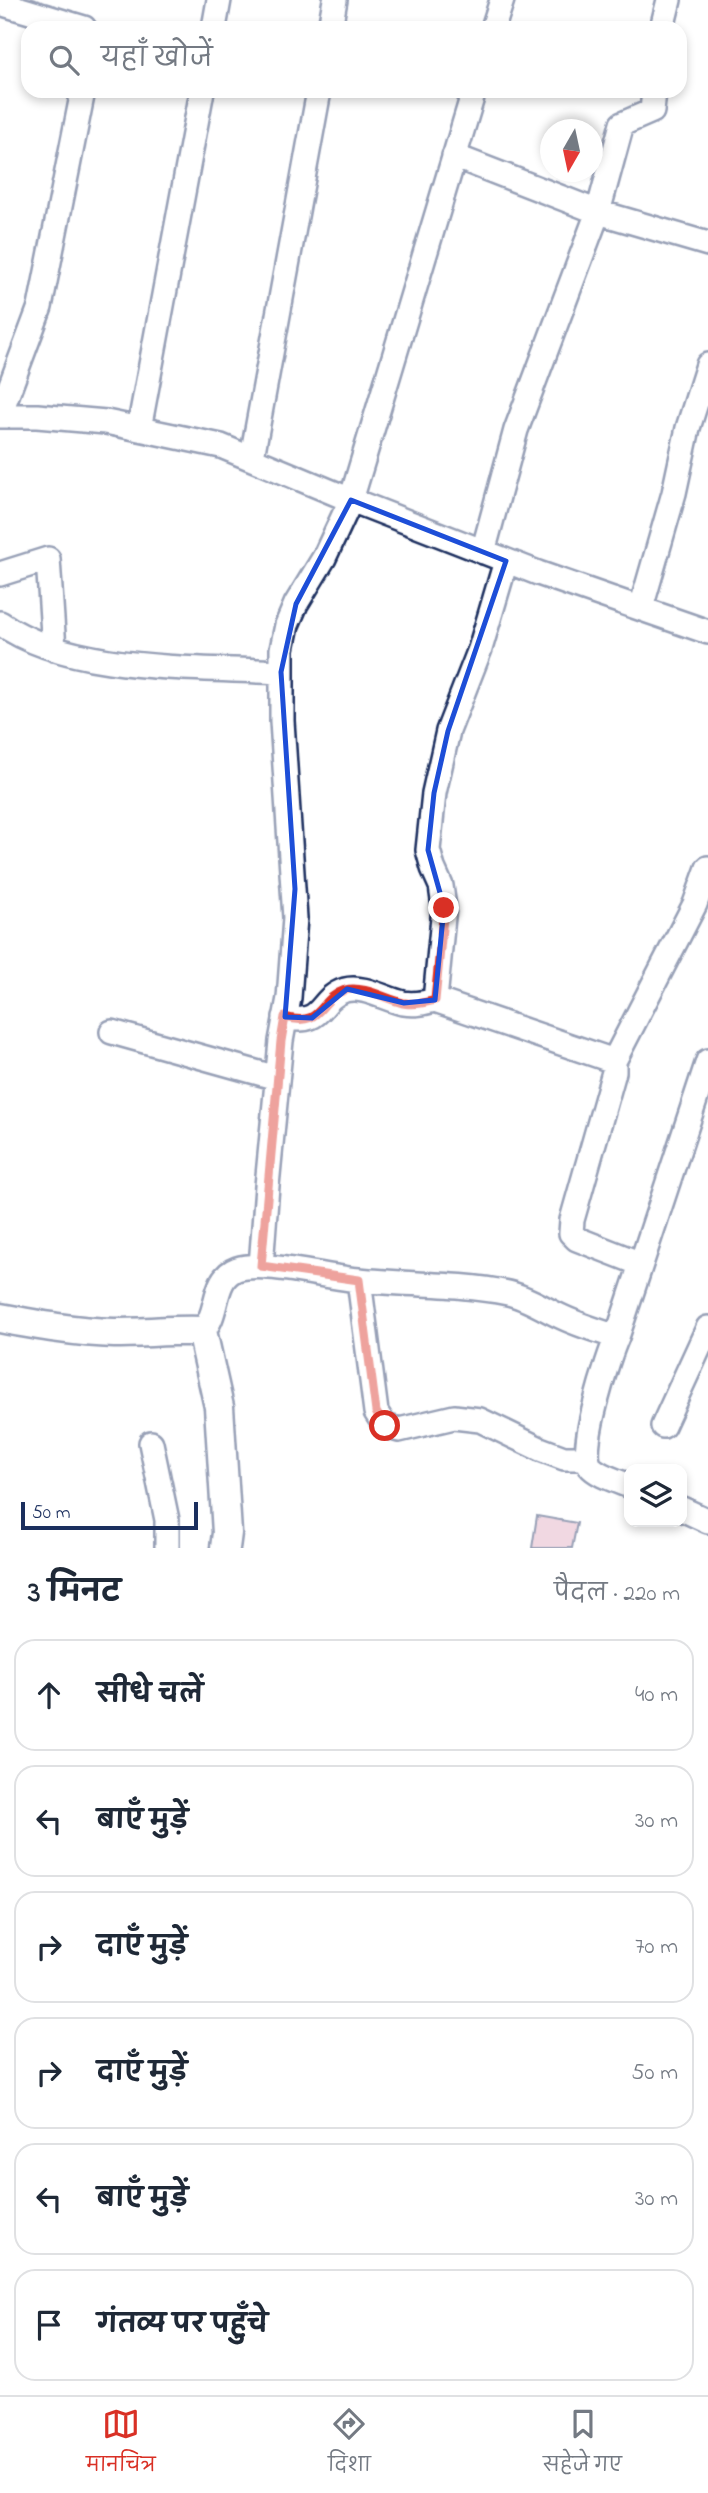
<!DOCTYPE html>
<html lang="hi">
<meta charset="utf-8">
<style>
:root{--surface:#fff;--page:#f2f2f3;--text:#1f2937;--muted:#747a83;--line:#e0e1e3;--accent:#d93025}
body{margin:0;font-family:"Indie Flower","Playpen Sans Deva",sans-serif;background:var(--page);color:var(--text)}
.controls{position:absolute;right:21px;bottom:21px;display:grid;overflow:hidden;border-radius:14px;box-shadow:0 4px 10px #0003}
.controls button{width:63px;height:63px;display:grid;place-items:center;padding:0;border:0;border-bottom:2px solid var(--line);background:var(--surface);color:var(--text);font:35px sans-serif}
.compass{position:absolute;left:540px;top:119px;width:63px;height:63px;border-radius:50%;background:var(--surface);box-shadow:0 4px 10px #0003;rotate:189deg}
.scale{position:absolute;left:21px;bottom:18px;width:177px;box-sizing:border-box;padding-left:7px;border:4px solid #1b2f5e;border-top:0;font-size:19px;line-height:24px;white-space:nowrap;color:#1b2f5e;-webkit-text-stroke:5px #fff;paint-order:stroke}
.stop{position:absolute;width:21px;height:21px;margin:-16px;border:5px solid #d93025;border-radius:50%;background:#fff}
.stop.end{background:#d93025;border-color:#fff;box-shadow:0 2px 7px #0008}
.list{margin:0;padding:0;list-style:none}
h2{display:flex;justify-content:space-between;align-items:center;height:91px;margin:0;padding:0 28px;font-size:30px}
h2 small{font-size:23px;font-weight:400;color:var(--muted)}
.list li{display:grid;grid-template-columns:46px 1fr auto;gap:21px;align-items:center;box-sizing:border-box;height:112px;margin:0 14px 14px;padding:0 14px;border:2px solid var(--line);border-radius:21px}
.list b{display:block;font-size:26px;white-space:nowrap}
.list em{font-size:23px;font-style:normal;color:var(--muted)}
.icon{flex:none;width:38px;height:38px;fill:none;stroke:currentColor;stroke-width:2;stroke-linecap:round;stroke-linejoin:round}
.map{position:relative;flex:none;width:708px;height:1548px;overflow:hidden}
.search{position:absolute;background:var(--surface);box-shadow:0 4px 10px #0003;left:21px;right:21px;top:21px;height:77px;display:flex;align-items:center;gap:18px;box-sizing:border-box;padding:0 24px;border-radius:21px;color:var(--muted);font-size:26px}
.sheet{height:847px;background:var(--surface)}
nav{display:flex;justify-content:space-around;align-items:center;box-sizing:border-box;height:98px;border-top:2px solid var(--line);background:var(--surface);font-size:19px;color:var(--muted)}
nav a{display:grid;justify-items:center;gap:4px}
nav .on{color:var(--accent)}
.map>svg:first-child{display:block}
</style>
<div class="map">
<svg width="708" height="1548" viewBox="0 0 708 1548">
<rect width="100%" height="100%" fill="#fff"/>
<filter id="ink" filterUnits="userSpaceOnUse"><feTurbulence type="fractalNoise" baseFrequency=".0143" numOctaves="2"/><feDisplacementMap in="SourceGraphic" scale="14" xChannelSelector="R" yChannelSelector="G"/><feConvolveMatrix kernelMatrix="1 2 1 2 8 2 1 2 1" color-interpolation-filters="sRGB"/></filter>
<g filter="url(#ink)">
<path fill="#dfa9bf" stroke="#1b2f5e" stroke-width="2" d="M537,1516l40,7 -5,25h-40z"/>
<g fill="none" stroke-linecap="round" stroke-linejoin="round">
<g stroke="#1b2f5e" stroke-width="28">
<path id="minor" d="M0,3l84,25
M214,28l5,-28
M330,28l5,-28
M493,28l9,-28
M662,28l7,-28
M454,156l144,56 110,32
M0,414l40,-107 43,-216
M0,416h37l69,6 115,24 130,54 123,-409
M139,429l63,-338
M252,457l67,-366
M483,552l33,-122 82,-218 24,-88 30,-13 2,-20
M0,574l48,-15 6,90
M641,608l33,-115 14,-65 20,-63
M0,623c71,50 196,44 281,49
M435,1000l9,-93 -3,-21 -8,-18 -5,-18 6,-57 14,-62 32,-82 26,-88
M285,1017c40,10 32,-18 60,-27 18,-5 40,9 58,13 12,2 21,0 32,-3l179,61
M112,1032l165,46
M641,1264l-64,-25 -6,-6 1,-13 42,-148v-11l81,-157 13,-36
M261,1266l6,-80 14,-145 8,-43 6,-80 -13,-197v-72l5,-24 9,-21 28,-46 27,-58 187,73 170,59
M359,1280l17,132 9,14 14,4 55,-13 26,3 60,29 24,9h23
M202,1331c18,-15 9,-53 35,-62 27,-9 91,9 122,11 49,5 100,3 149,13 19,4 36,16 54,24 17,8 36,14 55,20
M663,1426l45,-98
M151,1443l16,77v28
M629,1486c-11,-5 -32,-11 -39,-20 -12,-16 18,-109 27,-129l91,-276
M682,1509l26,12"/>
</g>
<g stroke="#1b2f5e" stroke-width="33">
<path id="tertiary" d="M0,1318c37,7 76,14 114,15 29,0 58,-3 88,-2l17,76 8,126 -2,15"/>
</g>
<use href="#minor" stroke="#fff" stroke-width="23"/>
<use href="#tertiary" stroke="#fff" stroke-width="28"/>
</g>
</g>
<g fill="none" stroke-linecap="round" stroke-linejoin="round" filter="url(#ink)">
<path stroke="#d93025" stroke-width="9" d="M385,1426l-9,-14 -17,-132 -98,-14 20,-225 4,-24c39,11 32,-18 60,-27 18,-5 41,9 58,13 12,2 21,0 32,-3l9,-92"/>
</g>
<path d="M0 0H708V1548H0ZM351,500l155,61 -58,170 -14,62 -6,57 16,57 -9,93 -31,3 -57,-14 -35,29 -27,-1 10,-128 -14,-217 15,-68z" fill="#fff" fill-opacity=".55" fill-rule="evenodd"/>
<path fill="none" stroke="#1d4ed8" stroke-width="5" stroke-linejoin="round" d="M351,500l155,61 -58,170 -14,62 -6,57 16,57 -9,93 -31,3 -57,-14 -35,29 -27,-1 10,-128 -14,-217 15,-68z"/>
</svg>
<div class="controls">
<button><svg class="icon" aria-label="layers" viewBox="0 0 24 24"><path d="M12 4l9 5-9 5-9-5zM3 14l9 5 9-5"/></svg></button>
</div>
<svg class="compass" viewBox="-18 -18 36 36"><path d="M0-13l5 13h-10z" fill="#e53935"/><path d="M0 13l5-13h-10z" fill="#747a83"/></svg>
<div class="scale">50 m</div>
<div class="stop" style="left:385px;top:1426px"></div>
<div class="stop end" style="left:444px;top:908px"></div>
<div class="search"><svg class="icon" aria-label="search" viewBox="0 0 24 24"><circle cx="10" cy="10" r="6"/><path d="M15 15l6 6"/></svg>यहाँ खोजें</div>
</div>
<section class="sheet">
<h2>3 मिनट<small>पैदल · 220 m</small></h2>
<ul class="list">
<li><svg class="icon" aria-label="ahead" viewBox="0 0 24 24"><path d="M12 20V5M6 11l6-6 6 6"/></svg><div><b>सीधे चलें</b></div><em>40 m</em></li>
<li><svg class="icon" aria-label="left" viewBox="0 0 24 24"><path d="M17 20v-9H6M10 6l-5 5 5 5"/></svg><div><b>बाएँ मुड़ें</b></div><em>30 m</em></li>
<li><svg class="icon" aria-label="right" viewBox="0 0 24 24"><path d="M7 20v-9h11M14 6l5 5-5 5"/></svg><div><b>दाएँ मुड़ें</b></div><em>70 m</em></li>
<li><svg class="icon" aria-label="right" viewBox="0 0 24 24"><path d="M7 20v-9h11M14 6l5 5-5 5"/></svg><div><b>दाएँ मुड़ें</b></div><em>50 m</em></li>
<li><svg class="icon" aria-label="left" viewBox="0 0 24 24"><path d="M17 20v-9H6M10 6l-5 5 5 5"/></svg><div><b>बाएँ मुड़ें</b></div><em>30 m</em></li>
<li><svg class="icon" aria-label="arrive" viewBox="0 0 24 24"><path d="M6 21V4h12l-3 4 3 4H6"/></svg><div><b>गंतव्य पर पहुँचे</b></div></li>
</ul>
</section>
<nav>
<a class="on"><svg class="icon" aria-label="map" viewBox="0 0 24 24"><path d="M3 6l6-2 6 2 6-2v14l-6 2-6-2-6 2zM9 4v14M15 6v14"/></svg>मानचित्र</a>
<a><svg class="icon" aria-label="directions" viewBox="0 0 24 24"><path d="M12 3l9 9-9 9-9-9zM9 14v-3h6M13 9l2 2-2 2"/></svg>दिशा</a>
<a><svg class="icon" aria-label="saved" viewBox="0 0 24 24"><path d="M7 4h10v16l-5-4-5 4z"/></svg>सहेजे गए</a>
</nav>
